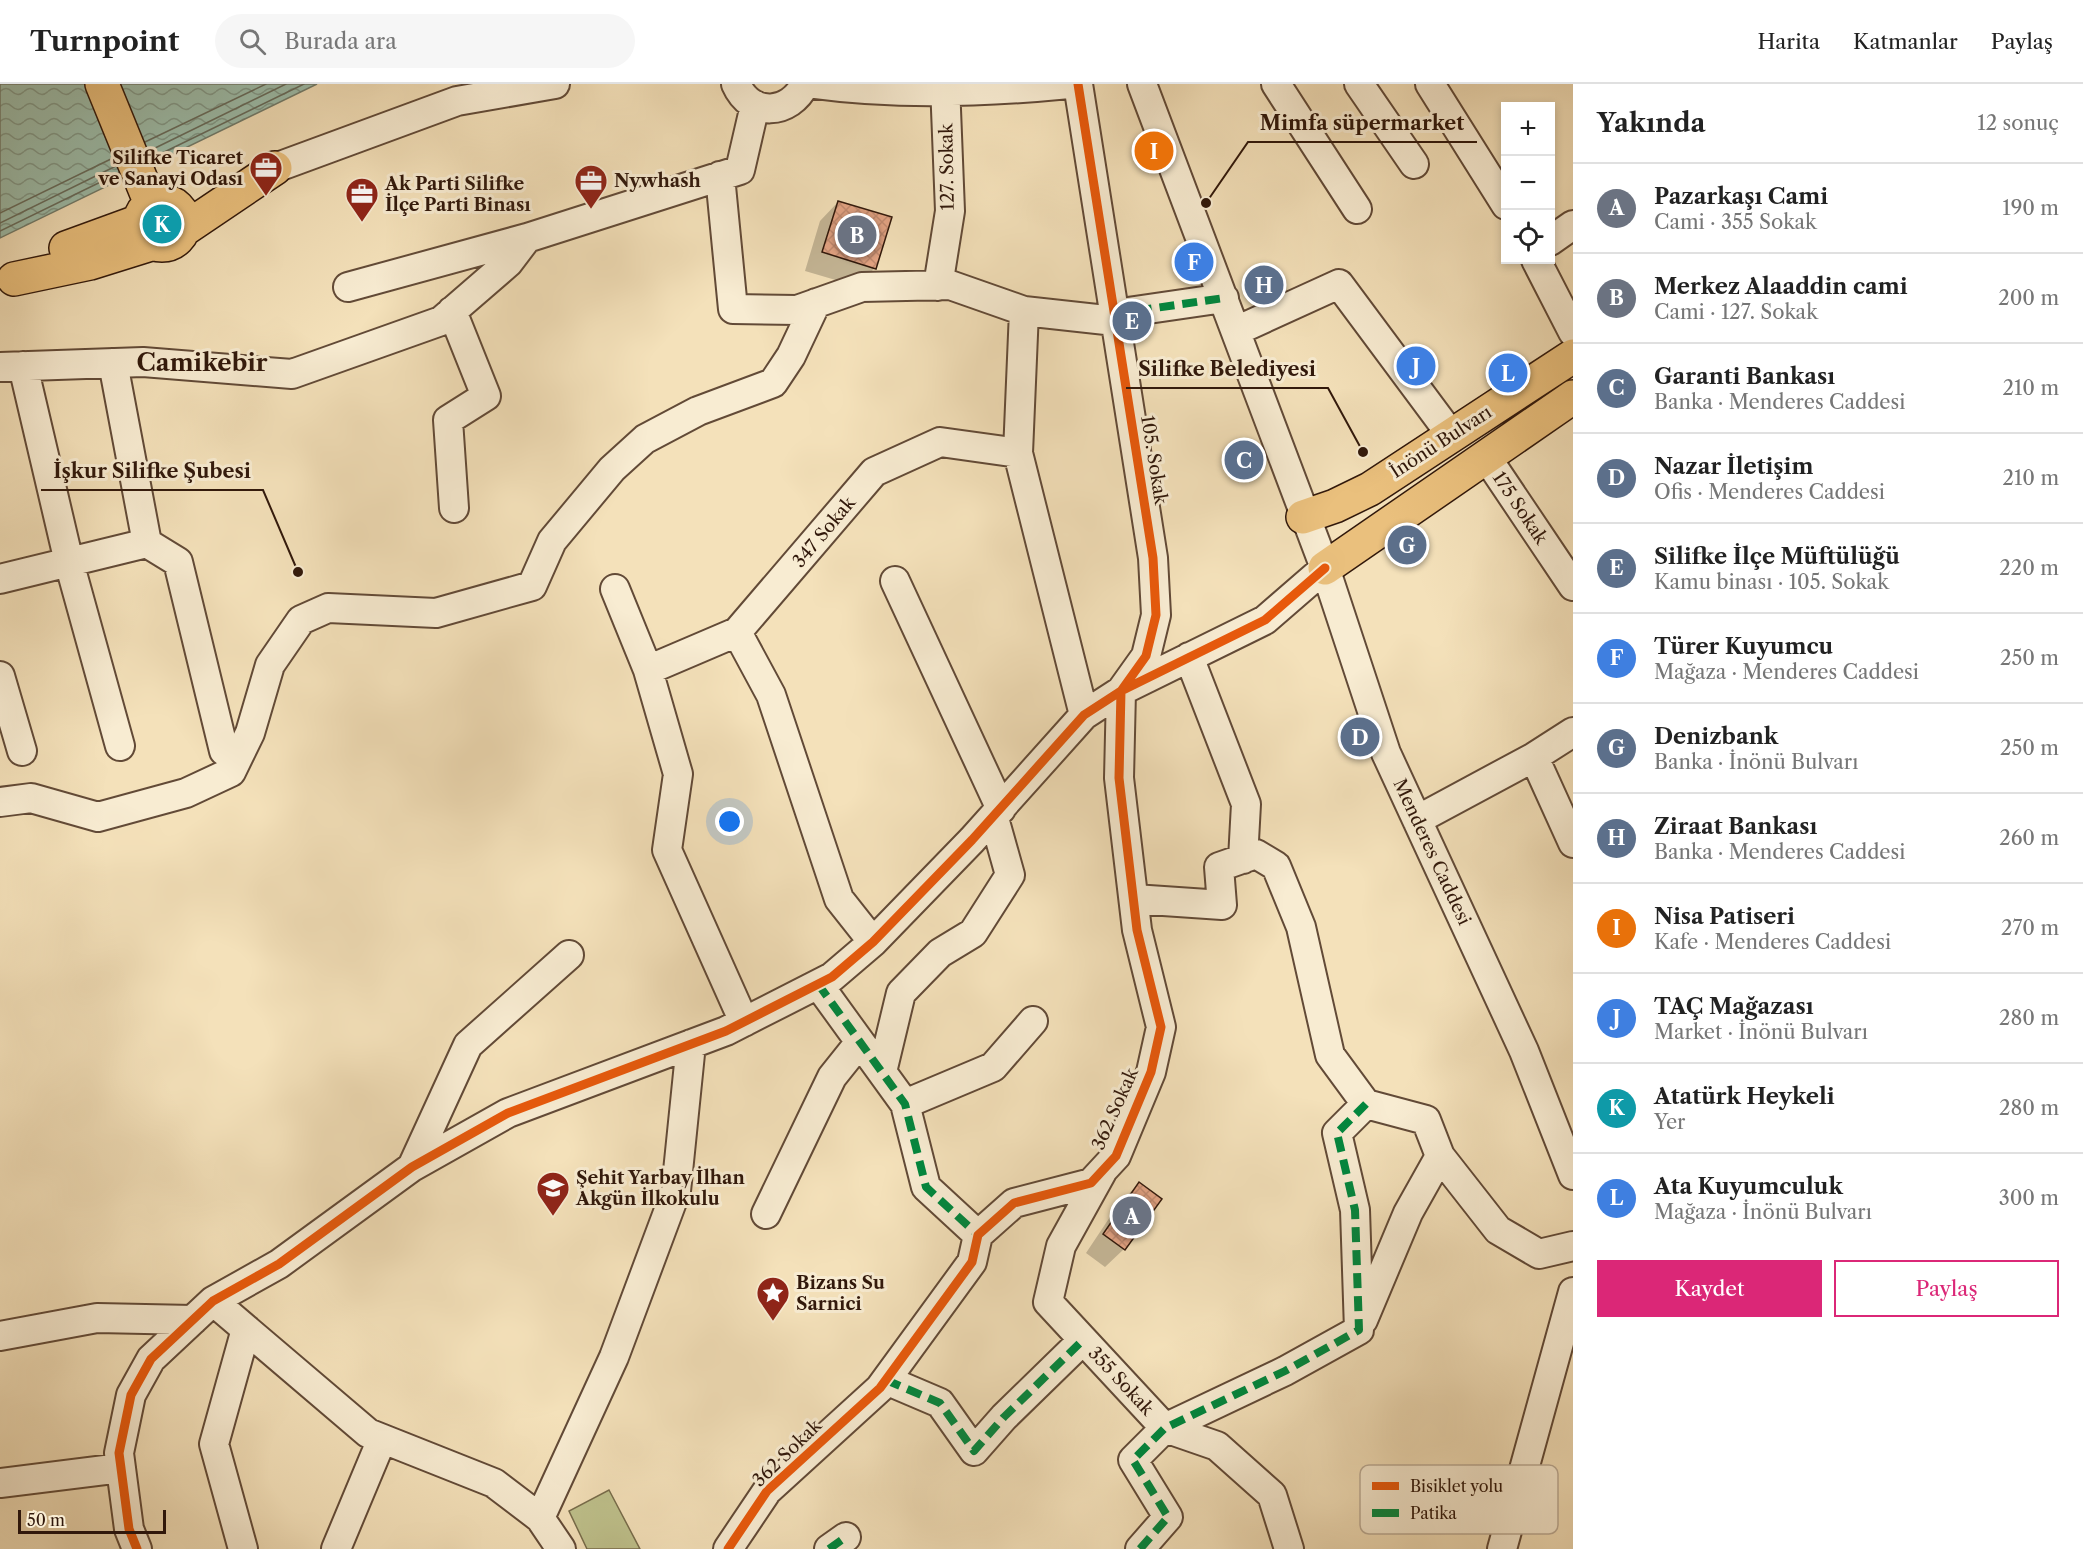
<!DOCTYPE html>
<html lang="tr">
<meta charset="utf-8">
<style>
:root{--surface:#fff;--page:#f6f6f6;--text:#222;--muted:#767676;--line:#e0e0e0;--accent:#db2777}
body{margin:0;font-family:"Libre Caslon Text",serif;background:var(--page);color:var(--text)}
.controls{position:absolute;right:18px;top:18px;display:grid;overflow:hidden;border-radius:0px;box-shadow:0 3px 9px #0003}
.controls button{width:54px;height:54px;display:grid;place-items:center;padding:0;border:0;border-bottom:2px solid var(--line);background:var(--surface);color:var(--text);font:30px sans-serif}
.scale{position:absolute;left:18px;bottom:15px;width:148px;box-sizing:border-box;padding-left:6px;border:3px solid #31180b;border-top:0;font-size:16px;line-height:21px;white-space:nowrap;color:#31180b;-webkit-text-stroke:4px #f8ecd2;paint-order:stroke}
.you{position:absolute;left:730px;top:738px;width:21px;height:21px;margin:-15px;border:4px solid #fff;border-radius:50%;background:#1a73e8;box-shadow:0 0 0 9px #1a73e833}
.badge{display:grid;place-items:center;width:39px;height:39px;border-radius:50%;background:var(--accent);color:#fff;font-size:20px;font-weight:700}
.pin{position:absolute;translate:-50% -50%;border:3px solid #fff;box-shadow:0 2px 6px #0006}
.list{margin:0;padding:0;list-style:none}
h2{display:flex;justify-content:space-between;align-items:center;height:78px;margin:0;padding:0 24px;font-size:26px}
h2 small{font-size:20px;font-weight:400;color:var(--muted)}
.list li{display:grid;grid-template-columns:39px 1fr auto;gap:18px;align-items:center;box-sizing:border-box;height:90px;padding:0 24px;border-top:2px solid var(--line)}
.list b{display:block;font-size:22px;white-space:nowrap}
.list p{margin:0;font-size:20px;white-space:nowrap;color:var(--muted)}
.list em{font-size:20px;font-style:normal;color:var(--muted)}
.actions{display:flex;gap:12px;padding:18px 24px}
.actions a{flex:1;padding:14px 0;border:2px solid var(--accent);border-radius:0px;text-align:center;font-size:21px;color:var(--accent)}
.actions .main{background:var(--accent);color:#fff}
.icon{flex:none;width:33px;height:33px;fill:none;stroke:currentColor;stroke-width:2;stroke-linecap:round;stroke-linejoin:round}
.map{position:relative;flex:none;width:1573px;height:1465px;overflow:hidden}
header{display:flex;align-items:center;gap:36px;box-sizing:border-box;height:84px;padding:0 30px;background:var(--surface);border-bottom:2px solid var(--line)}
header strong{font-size:28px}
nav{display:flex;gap:33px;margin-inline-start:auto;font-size:21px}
.search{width:420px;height:54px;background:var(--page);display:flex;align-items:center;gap:15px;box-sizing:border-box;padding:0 21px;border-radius:33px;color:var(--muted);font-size:22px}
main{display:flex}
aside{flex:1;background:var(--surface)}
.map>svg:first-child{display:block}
</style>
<header>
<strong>Turnpoint</strong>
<div class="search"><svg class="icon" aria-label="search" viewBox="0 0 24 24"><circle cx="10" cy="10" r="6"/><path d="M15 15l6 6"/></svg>Burada ara</div>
<nav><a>Harita</a><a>Katmanlar</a><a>Paylaş</a></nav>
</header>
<main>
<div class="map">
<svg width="1573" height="1465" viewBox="0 0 1573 1465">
<defs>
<pattern id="water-waves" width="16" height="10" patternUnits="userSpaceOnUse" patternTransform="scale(1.5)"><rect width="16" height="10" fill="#9cbeac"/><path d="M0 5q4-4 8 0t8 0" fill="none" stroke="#80998a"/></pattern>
<pattern id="building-cross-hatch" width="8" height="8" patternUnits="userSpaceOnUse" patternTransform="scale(1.5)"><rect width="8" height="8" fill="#e4a484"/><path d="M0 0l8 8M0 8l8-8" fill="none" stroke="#c48c71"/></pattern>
</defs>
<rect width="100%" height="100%" fill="#f4e1ba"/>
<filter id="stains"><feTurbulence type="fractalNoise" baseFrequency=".00333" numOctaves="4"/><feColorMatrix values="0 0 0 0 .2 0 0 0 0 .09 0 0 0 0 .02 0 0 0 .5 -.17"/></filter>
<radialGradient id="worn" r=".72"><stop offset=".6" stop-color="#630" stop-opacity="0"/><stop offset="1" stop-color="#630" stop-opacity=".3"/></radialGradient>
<path fill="#bfc28d" stroke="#786d4c" stroke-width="1.5" d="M609,1406l31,59h-53l-18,-38z"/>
<path fill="url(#water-waves)" stroke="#717c6c" stroke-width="1.5" d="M0,0h317l-317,154z"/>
<path fill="#0003" d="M838,118l37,66 -19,18 -51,-15 15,-50z
M1139,1100l-15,65 -19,18 -19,-14 34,-51z"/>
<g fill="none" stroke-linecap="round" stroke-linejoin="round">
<path stroke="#666b5c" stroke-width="1.5" d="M145,58l121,-58
M149,67l137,-67
M152,74l152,-74
M0,129l113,-55
M0,139l116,-57
M0,147l119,-58"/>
</g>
<path fill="url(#building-cross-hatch)" stroke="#31180b" stroke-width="1.5" d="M838,117l54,16 -16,52 -54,-17z
M1139,1098l23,17 -37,51 -22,-16z"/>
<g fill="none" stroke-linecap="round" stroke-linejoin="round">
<g stroke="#624a37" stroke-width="32">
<path id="minor" d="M736,0c15,34 54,31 69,0
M814,0c80,11 174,8 255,0
M1142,0l183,484 61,185 138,298 49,124
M1276,0l81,125
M1359,0l55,80
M1430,0l76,121
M275,84l182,-67 98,-17
M720,92l13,133 64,1 65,-23 88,-2 74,26 91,10
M1550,157l23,-16
M1536,176l37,72
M938,202l12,-75 -5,-127
M348,203l179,-49
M452,227l34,85 -38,24 6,88
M1024,227l-6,142 66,262
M1114,230l110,-16
M1236,247l103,-47 113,152
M113,279l34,180 31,19 46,189
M23,282l46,196 51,184
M0,283l143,-5 149,12 149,-53 67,-58 19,-25 213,-68 15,-65
M1487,374l86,128
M0,495l147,-36
M895,497l106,228
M615,505l33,81 30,104 -11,76 77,172
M737,548l34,63 68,204 34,43
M1189,573l57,147 -3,55
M648,586l89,-38 137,-160 66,-30 78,11
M0,592l22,75
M1534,673l39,86
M0,718l31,-4 67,19 88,-24 45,-21 19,-39 20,-68 31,-45 27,-12 108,5 96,-27 20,-45 60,-72 33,-30 53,-28 75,-28 18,-27 25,-53
M1417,736l117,-63 39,-25
M1134,815l88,6 -3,-38 37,-13 20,12 25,61 29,128 36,49 60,16 14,36 58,74 41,24 34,-8
M818,900l87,120 21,83 52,48
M882,988l19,-79 39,-40 33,-20 37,-58 -16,-57
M905,1020l88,-37 40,-46
M412,1083l56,-122 101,-90
M1102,1088l-41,74 -13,56 117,126 52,18 55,49 17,54
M766,1130l66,-137 28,-35
M213,1217l155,132 126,50 46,35 21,31
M1363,1236l45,-107 32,-57
M0,1252l97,-18 96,2
M886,1296l54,23 34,48 30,-34 79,-77
M0,1399l121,-15
M540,1434l74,-161 62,-166 15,-147
M137,1465l-8,-20 -10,-76 12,-58 20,-36 62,-58 66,-37 133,-97 96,-54 218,-82 106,-54 41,-35 99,-102 112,-125 37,-24 144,-71 60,-52
M243,1465l-29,-105 32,-115
M336,1465l46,-110
M728,1465l39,-58 113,-103 92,-126 6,-27 36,-32 77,-20 25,-27 35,-84 10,-45 -24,-97 -18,-152 2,-87 25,-35 10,-41 -3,-57 -75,-474
M829,1465l17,-12
M1140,1465l28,-32 -35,-57 32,-32 120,-57 74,-41 -4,-120 -18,-77 29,-29
M1502,1465l71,-257"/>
</g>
<g stroke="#31180b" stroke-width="36">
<path id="major" d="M102,0l49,120
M140 139a22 22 0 1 1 44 0a22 22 0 1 1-44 0Z
M183,146l92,-62
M66,164l74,-27
M14,195l76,-16 64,-20
M1303,433l32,-11 35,-17 203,-133
M1325,484l248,-171"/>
</g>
<use href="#minor" stroke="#f8ecd2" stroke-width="28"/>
<use href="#major" stroke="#eac07d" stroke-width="33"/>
<path stroke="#00873e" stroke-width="8" stroke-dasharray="15 8" stroke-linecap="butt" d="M1114,230l110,-16
M818,900l87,120 21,83 52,48
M886,1296l54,23 34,48 30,-34 79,-77
M829,1465l17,-12
M1140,1465l28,-32 -35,-57 32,-32 120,-57 74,-41 -4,-120 -18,-77 29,-29"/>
<g stroke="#f8ecd2" stroke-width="13">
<path id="cycleway" d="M137,1465l-8,-20 -10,-76 12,-58 20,-36 62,-58 66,-37 133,-97 96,-54 218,-82 106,-54 41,-35 99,-102 112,-125 37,-24 144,-71 60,-52
M728,1465l39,-58 113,-103 92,-126 6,-27 36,-32 77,-20 25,-27 35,-84 10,-45 -24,-97 -18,-152 2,-87 25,-35 10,-41 -3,-57 -75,-474"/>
</g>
<use href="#cycleway" stroke="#e8590c" stroke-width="9"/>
</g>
<defs>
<g id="office-pin" transform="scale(1.725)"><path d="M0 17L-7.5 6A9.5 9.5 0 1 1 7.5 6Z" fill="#8f2418" stroke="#f8ecd2"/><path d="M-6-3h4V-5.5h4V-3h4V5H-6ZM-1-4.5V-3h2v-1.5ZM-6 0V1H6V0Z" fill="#fff"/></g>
<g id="school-pin" transform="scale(1.725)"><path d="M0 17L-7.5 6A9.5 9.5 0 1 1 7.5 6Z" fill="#8f2418" stroke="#f8ecd2"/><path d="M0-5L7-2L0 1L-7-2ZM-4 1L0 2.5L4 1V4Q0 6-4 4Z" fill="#fff"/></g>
<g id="sight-pin" transform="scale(1.725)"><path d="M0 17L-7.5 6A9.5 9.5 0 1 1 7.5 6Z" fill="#8f2418" stroke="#f8ecd2"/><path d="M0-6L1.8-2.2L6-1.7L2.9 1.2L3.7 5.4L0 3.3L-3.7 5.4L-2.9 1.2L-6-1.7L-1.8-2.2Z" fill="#fff"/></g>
</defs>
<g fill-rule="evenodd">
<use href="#office-pin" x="266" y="84"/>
<use href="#office-pin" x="591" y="97"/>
<use href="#office-pin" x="362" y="110"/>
<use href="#school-pin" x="553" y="1104"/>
<use href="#sight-pin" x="773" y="1209"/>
</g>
<g text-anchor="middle" stroke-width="6" stroke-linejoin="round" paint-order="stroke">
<g font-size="18" font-weight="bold" fill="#31180b" stroke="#f8ecd2" text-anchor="start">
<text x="243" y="80" text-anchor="end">Silifke Ticaret<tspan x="243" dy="21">ve Sanayi Odası</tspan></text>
<text x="614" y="103">Nywhash</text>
<text x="385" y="106">Ak Parti Silifke<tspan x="385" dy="21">İlçe Parti Binası</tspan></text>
<text x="576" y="1100">Şehit Yarbay İlhan<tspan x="576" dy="21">Akgün İlkokulu</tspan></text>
<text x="796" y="1205">Bizans Su<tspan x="796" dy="21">Sarnici</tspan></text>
</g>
<g font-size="18" fill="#31180b" stroke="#f8ecd2">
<text transform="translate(947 83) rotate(-91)" y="6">127. Sokak</text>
<text transform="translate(1441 358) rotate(-33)" y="6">İnönü Bulvarı</text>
<text transform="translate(1154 376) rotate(81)" y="6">105. Sokak</text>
<text transform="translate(1520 424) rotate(56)" y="6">175 Sokak</text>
<text transform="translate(824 448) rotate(-50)" y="6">347 Sokak</text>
<text transform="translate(1432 768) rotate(65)" y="6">Menderes Caddesi</text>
<text transform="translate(1115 1025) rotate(-66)" y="6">362 Sokak</text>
<text transform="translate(1121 1297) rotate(47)" y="6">355 Sokak</text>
<text transform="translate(787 1369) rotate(-44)" y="6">362 Sokak</text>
</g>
<g font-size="24" font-weight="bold" fill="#31180b" stroke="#f8ecd2">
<text x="202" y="287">Camikebir</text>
</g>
</g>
<rect x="1360" y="1381" width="198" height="69" rx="9" fill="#f8ecd2" stroke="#bcac96" stroke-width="1.5"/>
<rect x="1372" y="1398" width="27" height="8" fill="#e8590c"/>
<rect x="1372" y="1425" width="27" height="8" fill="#00873e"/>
<g font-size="16" fill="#31180b">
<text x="1410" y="1408">Bisiklet yolu</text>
<text x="1410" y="1435">Patika</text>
</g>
<path fill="none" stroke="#31180b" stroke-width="2" d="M1206 119L1248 58H1477M1363 368L1328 304H1126M298 488L263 406H41"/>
<g fill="#31180b" stroke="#f8ecd2" stroke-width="2">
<circle cx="1206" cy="119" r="6"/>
<circle cx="1363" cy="368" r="6"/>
<circle cx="298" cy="488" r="6"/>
</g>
<g font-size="20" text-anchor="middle" font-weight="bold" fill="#31180b" stroke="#f8ecd2" stroke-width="6" stroke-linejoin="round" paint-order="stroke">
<text x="1362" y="46">Mimfa süpermarket</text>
<text x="1227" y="292">Silifke Belediyesi</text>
<text x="152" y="394">İşkur Silifke Şubesi</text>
</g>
<rect width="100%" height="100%" filter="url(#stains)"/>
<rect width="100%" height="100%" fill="url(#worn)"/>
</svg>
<div class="controls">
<button>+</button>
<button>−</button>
<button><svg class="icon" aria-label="locate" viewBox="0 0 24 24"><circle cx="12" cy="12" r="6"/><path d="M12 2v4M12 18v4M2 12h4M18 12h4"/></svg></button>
</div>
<div class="scale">50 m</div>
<div class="you"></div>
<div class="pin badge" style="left:1132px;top:1132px;background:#6b7280">A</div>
<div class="pin badge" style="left:857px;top:151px;background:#6b7280">B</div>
<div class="pin badge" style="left:1244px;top:376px;background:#5c6f8a">C</div>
<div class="pin badge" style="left:1360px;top:653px;background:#5c6f8a">D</div>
<div class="pin badge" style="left:1132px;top:237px;background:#5c6f8a">E</div>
<div class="pin badge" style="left:1194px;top:178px;background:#3f7fe0">F</div>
<div class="pin badge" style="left:1407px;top:461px;background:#5c6f8a">G</div>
<div class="pin badge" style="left:1264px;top:201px;background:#5c6f8a">H</div>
<div class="pin badge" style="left:1154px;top:67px;background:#e8710a">I</div>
<div class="pin badge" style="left:1416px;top:282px;background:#3f7fe0">J</div>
<div class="pin badge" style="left:162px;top:140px;background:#0f9aa8">K</div>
<div class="pin badge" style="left:1508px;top:289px;background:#3f7fe0">L</div>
</div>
<aside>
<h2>Yakında<small>12 sonuç</small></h2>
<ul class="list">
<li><span class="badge" style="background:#6b7280">A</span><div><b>Pazarkaşı Cami</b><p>Cami · 355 Sokak</p></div><em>190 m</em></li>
<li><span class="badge" style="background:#6b7280">B</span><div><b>Merkez Alaaddin cami</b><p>Cami · 127. Sokak</p></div><em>200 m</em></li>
<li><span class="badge" style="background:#5c6f8a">C</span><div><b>Garanti Bankası</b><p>Banka · Menderes Caddesi</p></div><em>210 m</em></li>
<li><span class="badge" style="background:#5c6f8a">D</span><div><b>Nazar İletişim</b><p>Ofis · Menderes Caddesi</p></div><em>210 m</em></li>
<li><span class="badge" style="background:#5c6f8a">E</span><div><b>Silifke İlçe Müftülüğü</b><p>Kamu binası · 105. Sokak</p></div><em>220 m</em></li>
<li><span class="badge" style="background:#3f7fe0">F</span><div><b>Türer Kuyumcu</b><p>Mağaza · Menderes Caddesi</p></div><em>250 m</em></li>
<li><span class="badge" style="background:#5c6f8a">G</span><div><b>Denizbank</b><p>Banka · İnönü Bulvarı</p></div><em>250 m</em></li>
<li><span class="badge" style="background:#5c6f8a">H</span><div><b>Ziraat Bankası</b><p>Banka · Menderes Caddesi</p></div><em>260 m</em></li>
<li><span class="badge" style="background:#e8710a">I</span><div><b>Nisa Patiseri</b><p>Kafe · Menderes Caddesi</p></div><em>270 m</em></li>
<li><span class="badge" style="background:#3f7fe0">J</span><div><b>TAÇ Mağazası</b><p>Market · İnönü Bulvarı</p></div><em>280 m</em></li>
<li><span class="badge" style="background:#0f9aa8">K</span><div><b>Atatürk Heykeli</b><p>Yer</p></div><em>280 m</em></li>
<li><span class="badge" style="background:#3f7fe0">L</span><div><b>Ata Kuyumculuk</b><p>Mağaza · İnönü Bulvarı</p></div><em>300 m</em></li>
</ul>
<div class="actions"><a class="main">Kaydet</a><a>Paylaş</a></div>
</aside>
</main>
